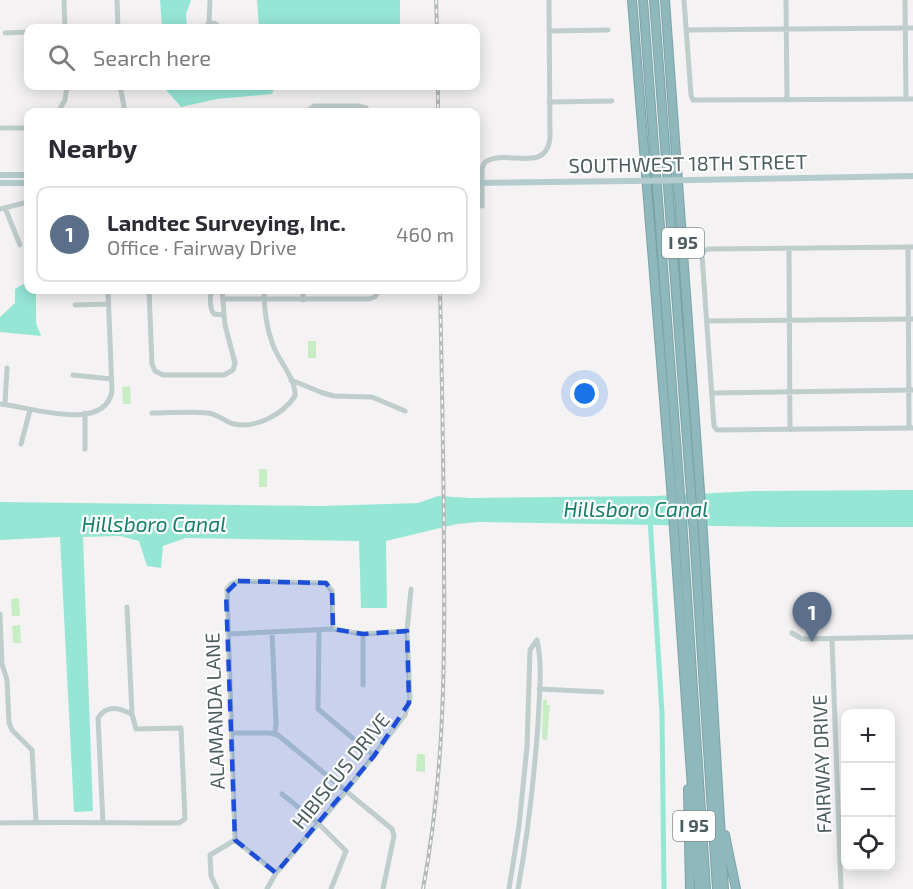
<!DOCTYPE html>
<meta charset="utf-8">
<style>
:root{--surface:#fff;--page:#f7f7f7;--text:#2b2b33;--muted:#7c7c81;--line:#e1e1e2;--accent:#2a6e7d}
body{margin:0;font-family:"Exo 2",sans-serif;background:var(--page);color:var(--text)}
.controls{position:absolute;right:18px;bottom:18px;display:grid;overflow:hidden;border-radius:12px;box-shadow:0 3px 15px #0003}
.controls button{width:54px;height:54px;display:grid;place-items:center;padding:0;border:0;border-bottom:2px solid var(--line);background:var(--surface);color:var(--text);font:30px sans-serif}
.you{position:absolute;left:585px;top:394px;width:21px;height:21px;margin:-15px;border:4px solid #fff;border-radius:50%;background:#1a73e8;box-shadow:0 0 0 9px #1a73e833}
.badge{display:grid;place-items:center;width:39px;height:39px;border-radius:50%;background:var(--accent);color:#fff;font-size:20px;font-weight:700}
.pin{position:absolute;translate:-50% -50px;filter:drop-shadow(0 2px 3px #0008)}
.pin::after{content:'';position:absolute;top:32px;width:21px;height:18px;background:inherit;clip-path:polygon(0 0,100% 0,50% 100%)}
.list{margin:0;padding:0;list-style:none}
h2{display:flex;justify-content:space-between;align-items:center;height:78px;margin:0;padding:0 24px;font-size:26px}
h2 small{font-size:20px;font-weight:400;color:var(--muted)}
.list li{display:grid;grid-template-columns:39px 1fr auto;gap:18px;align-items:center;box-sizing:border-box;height:96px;margin:0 12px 12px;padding:0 12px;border:2px solid var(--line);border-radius:12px}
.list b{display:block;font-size:22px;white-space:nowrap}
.list p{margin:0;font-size:20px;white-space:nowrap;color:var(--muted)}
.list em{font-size:20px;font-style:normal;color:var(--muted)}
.icon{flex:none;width:33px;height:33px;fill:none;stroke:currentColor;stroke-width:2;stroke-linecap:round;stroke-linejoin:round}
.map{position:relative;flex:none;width:913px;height:889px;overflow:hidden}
.search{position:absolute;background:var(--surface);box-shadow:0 3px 15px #0003;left:24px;top:24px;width:456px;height:66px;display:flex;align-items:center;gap:15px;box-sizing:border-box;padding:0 21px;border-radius:12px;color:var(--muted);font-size:22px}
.panel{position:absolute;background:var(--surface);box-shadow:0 3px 15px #0003;left:24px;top:108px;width:456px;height:186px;border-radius:12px}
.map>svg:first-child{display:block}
</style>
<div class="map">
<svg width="913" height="889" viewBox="0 0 913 889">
<rect width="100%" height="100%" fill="#f4f2f3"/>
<path fill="#c7edc5" d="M308,341h8v17h-8z
M130,386l1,18h-8l-1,-17z
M259,469h8v18h-8z
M19,598l1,18h-8l-1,-17z
M20,625l1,18h-8l-1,-17z
M543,699l4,1v5h3l-3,35 -5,-1z
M417,754h8v18l-9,-1z"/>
<path fill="#96e6d5" d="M160,0h31l-5,14 1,14h-25z
M257,0h143v28h-141z
M166,86h109l-3,8 -55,5 -36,8 -14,-16z
M28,281v9h8v33l5,13 -41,-4v-15l15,-14v-14z
M913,490v37h-137l-297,-5 -22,2 -71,17 1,67h-26l-2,-67 -173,-3 -23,8 -2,22 -14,-2 -8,-25 -19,-5 -37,1 10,274 -19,1 -14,-275 -60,3v-38l321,4 97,-3 20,-7 32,2 186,-2 99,-5z"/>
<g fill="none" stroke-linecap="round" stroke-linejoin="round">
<path stroke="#96e6d5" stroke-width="5" d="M650,518l12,196 2,175"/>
<g stroke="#79a3a8" stroke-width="10">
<path id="highway" d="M632,0l39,486 28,403
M643,0l40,534 23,355
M654,0l40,533 23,356
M665,0l38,533 21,356
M688,789l2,100
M725,835l11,54"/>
</g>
<path stroke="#bfcdcd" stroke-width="5" d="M64,0l1,28
M117,0l1,28
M684,0l7,95 2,5 220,-1
M786,0l1,100
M905,0l1,99
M209,23l1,-23
M205,28l3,-4c5,-2 9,-1 11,4
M686,30l227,-2
M549,31l59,-1
M5,33l23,-1
M120,86l5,26
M549,102l63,-1
M58,112l7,-12 2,-14
M306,112l8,-6h44l8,2 3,4
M0,128h28
M482,206v-38l3,-6c21,-14 61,13 65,-24l-1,-138
M5,208l15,37
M0,209l28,-7
M908,247l1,181
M913,247l-205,2 -4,2 -2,4 12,171 3,4 196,-2
M789,248l1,182
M149,290l3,74 3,7 8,4h61l9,-5 2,-7 -10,-38 -3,-35
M214,290l-3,2c-1,7 -2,16 3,22l9,1
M303,290v10
M223,299h146l6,-2 4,-7
M75,305l34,-1
M707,321l206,-2
M73,375l38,4
M291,380l32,13 11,3 38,1 33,14
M712,393l201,-3
M0,404c28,2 105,30 112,-13l-4,-101
M5,404l2,-36
M152,413c18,0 38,-2 56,0 10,1 17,9 26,11 22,5 49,-10 61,-28 1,-18 -16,-34 -22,-51 -7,-18 -9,-36 -9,-55
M21,444l9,-34
M85,449v-36
M127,607l5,107
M0,614l2,50 5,16 2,43 3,7 20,20 4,72
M319,630l-1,79 56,47
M272,632l4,92 -1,9
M792,633l10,6 111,-2
M228,634l105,-5 30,5 44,-3
M363,634v51
M832,639l9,250
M539,689l63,3
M232,733h38l8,2 114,94 2,7 -11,53
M282,794l36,29 28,28 -15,38
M0,823c60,-1 119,0 179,0l6,-4 -4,-91 -45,1 -4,-15c-13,-6 -25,-10 -34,4l5,105
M276,873l-41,-33 -8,-251 4,-5 7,-3 88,2 6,8 1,38
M217,889l-6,-13 -1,-21 25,-15
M267,889l9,-16 71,-83 58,-75 5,-17 -3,-67 4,-42
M509,889l10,-63 8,-79 3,-97 7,-10
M518,889c10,-55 16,-110 20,-165 1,-27 5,-57 -1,-84"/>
<path stroke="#b4ccce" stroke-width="6" d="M0,175h28
M691,180l222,-4
M0,183h28
M476,183l156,-2"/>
<use href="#highway" stroke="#8eb8bc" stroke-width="8"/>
<g stroke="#b5babc" stroke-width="4">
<path id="rail" d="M436,0l1,28
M438,86v26
M423,889c20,-108 22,-212 21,-322 0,-92 -2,-185 -4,-277"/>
</g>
<use href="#rail" stroke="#fff" stroke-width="1.5" stroke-dasharray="4.5" stroke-linecap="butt"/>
<path stroke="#b4ccce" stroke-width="6" d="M632,181l59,-1"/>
</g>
<path fill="#1d4ed8" fill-opacity="0.2" stroke="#1d4ed8" stroke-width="4.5" stroke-dasharray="12 8" stroke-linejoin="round" d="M238,581l88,2 6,8 1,38 30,5 44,-3 2,72 -35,53 -98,117 -41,-33 -9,-247z"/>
<g text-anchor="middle" stroke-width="4.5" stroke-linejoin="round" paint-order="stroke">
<g fill="#fff" stroke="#818e8e" stroke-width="1.5">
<rect x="662" y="228" width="42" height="30" rx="4.5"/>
<rect x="673" y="811" width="42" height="30" rx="4.5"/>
</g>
<g font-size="18" font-weight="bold" fill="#4b5d5e">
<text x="683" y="249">I 95</text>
<text x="694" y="832">I 95</text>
</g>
<g font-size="20" fill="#4b5d5e" stroke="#fff">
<text transform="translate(688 164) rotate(-1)" y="7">SOUTHWEST 18TH STREET</text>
<text transform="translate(215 711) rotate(-92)" y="7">ALAMANDA LANE</text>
<text transform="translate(822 764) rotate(-92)" y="7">FAIRWAY DRIVE</text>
<text transform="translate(341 771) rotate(-51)" y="7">HIBISCUS DRIVE</text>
</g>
<g font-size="21" font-style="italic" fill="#16806a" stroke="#fff">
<text x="636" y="517">Hillsboro Canal</text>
<text x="154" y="532">Hillsboro Canal</text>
</g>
</g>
</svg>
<div class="controls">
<button>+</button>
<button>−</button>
<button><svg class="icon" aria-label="locate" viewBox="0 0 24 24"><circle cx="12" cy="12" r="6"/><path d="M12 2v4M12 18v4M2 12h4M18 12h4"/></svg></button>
</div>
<div class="you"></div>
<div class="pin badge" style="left:812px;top:642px;background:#5c6f8a">1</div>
<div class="search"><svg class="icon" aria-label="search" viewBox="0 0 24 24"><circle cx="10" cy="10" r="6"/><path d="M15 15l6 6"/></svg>Search here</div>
<section class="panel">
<h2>Nearby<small></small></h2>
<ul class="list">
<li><span class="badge" style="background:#5c6f8a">1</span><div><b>Landtec Surveying, Inc.</b><p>Office · Fairway Drive</p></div><em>460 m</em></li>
</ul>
</section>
</div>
